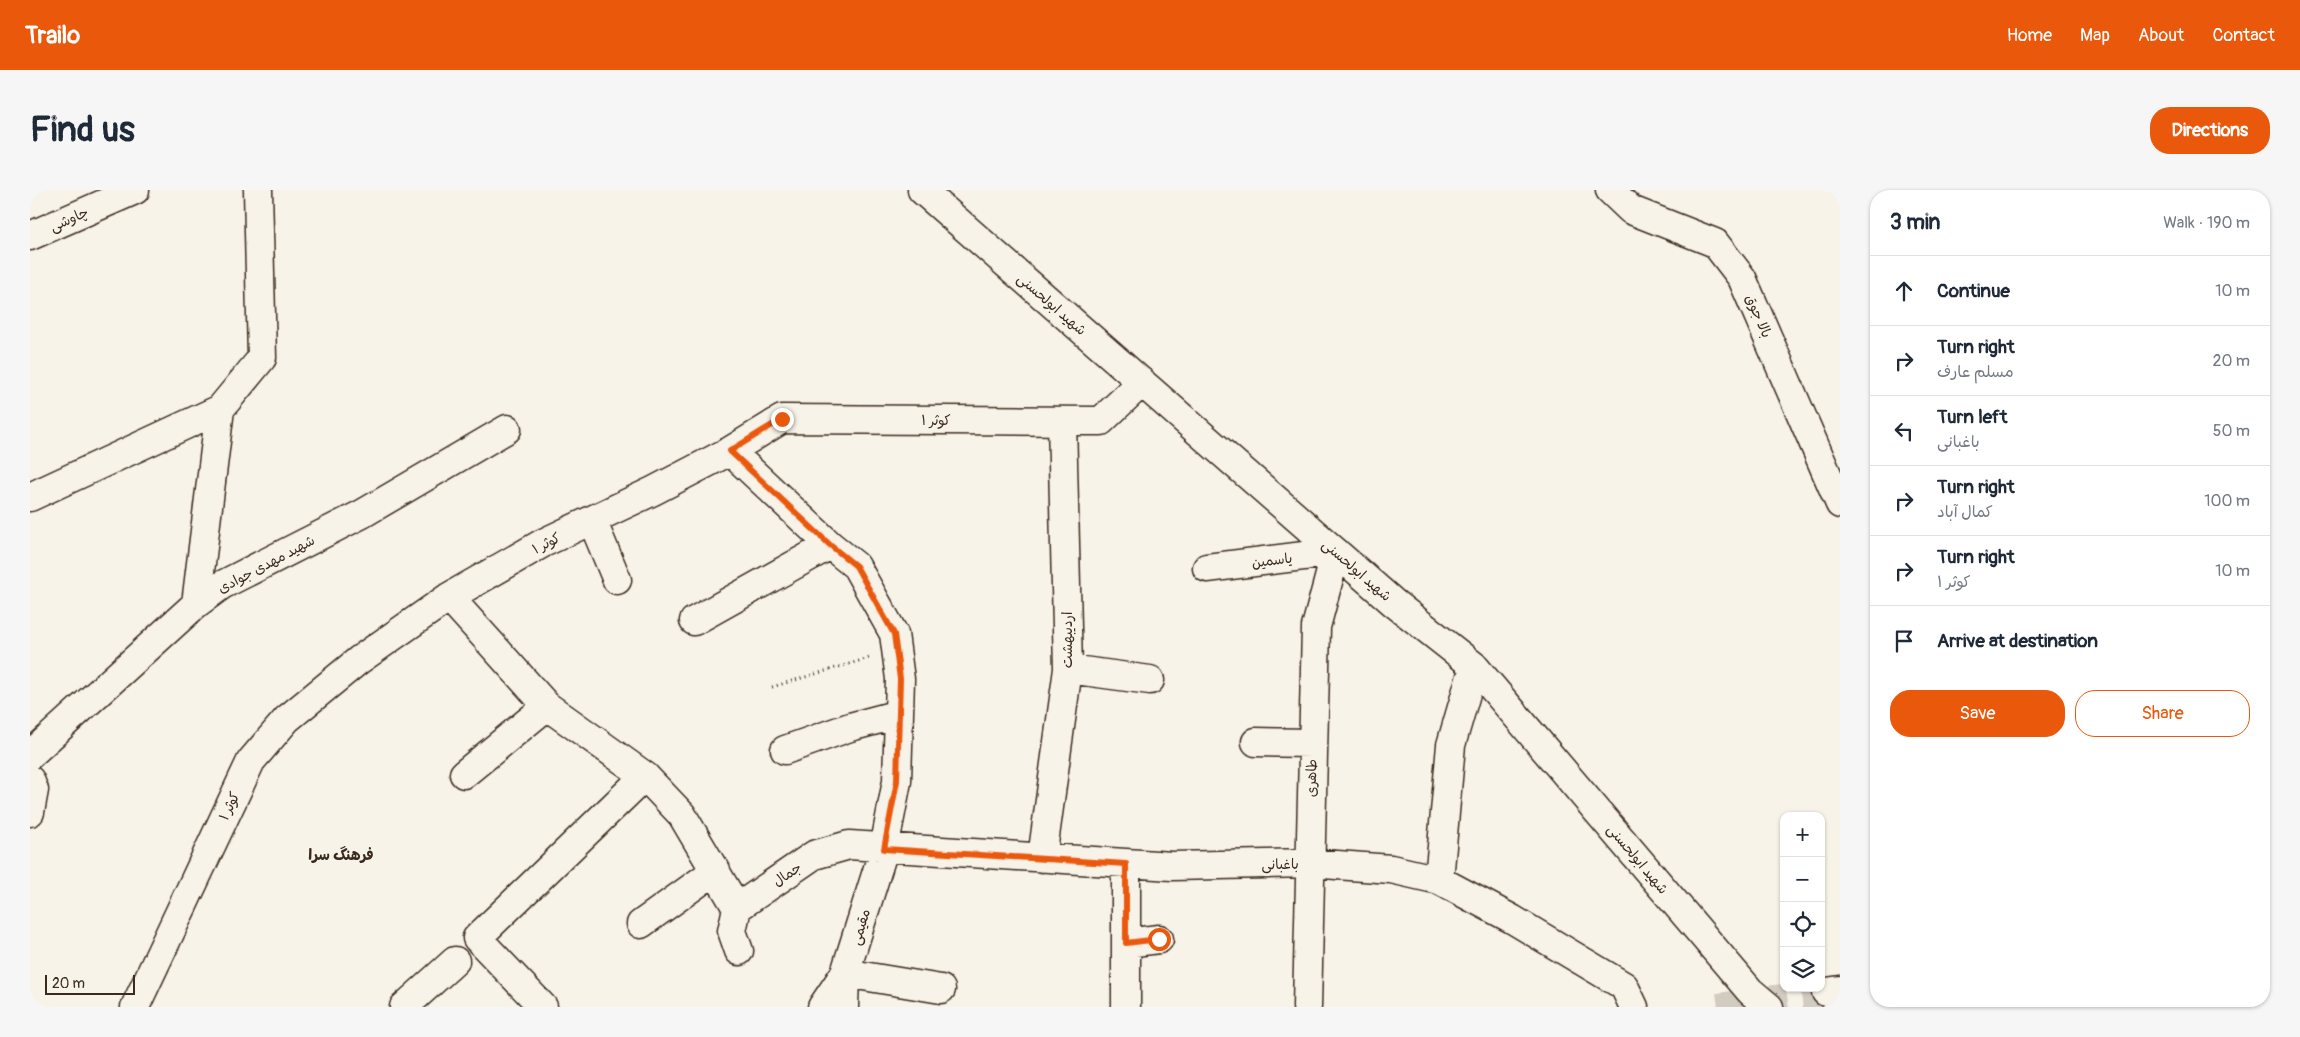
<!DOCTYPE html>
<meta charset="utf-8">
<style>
:root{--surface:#fff;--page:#f6f6f7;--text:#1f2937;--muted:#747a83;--line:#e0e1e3;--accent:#ea580c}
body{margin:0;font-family:Pangolin,"Playpen Sans Arabic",sans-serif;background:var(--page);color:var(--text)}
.controls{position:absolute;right:15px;bottom:15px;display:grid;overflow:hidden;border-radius:10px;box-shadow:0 1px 4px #0004}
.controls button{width:45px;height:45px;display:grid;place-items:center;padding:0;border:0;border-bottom:1px solid var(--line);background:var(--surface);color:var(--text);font:25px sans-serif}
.scale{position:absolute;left:15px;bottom:12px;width:90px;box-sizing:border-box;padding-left:5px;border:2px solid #3b2a1e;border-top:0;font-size:14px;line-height:18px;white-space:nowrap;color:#3b2a1e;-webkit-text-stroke:4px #f7f3e8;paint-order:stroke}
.stop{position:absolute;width:15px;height:15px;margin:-11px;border:4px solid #ea580c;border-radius:50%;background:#fff}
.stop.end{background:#ea580c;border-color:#fff;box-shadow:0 1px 5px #0008}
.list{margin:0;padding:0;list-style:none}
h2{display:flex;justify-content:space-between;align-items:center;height:65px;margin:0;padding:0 20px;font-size:21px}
h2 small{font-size:16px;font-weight:400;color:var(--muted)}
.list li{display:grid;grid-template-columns:32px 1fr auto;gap:15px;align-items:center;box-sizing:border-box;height:70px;padding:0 20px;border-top:1px solid var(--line)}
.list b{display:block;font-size:19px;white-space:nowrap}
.list p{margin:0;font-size:16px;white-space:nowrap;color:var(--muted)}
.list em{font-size:16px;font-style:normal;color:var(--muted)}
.actions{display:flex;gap:10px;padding:15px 20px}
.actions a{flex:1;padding:11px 0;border:1px solid var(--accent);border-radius:20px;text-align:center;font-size:18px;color:var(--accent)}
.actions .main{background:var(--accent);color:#fff}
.icon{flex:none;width:28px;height:28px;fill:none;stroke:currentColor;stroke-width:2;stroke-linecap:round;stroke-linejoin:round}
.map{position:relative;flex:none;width:1810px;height:817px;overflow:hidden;border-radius:20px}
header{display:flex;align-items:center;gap:30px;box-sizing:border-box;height:70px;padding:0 25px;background:var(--accent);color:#fff}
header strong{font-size:24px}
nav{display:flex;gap:28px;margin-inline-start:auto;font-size:18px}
.intro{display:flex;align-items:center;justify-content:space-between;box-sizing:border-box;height:120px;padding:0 30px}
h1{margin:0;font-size:35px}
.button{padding:12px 22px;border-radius:20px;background:var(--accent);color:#fff;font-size:18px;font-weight:700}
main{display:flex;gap:30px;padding:0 30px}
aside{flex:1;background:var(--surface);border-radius:20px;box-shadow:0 1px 4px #0004}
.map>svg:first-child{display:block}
</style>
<header>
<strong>Trailo</strong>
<nav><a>Home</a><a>Map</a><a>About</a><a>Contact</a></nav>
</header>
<div class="intro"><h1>Find us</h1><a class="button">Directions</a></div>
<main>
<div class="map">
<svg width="1810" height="817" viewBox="0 0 1810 817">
<rect width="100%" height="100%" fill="#f7f3e8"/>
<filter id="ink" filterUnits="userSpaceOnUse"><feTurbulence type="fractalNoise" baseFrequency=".02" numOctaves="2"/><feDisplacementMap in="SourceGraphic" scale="10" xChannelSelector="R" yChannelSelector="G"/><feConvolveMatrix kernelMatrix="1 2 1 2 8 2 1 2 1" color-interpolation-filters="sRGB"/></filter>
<g filter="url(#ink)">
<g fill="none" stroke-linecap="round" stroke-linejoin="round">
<path stroke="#d1cbc0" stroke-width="28" stroke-dasharray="28 14" stroke-linecap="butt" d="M1688,817l108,-15"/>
<g stroke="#3b2a1e" stroke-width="31">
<path id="minor" d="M892,0l472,413 80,63 276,325 19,16
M1580,0l21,20 84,33 27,35 98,226
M0,46l105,-46
M700,261l100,94 26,21 38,68 6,45 -3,102 -13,68 -39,124 -1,34
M0,307l190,-88
M562,330l25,60
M1177,378l129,-16 -20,75 -9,380
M419,407l98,109 98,70 37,39 55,93
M166,414l24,-195 42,-51 -4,-168
M664,431l136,-76
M1038,479l82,11
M1226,552l56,1
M755,560l65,-23 49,-13
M0,565l166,-151 26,-19 140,-71 145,-85
M434,584l83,-68
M0,590l4,10 -4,22
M1012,668l26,-189 -6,-248
M1409,690l12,-135 23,-79
M611,734l75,-54
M1096,753l33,-4
M709,761l-7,-20 5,-23 77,-53 35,-10 323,21 138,-3 81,6 48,11 73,39 112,67 10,21
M815,783l96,16
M1796,802l14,-2
M105,817l116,-246 36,-42 72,-59 90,-63 94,-54 110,-52 77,-40 52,-32 319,2 41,-39
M374,817l51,-46
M513,817l-66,-69 168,-162
M792,817l23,-34
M1096,817v-144"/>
</g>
<path stroke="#3b2a1e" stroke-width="3" stroke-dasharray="1 4" stroke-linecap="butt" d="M742,497l97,-29"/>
<use href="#minor" stroke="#f7f3e8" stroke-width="28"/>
</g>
</g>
<g fill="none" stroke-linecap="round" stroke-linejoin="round" filter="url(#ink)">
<path stroke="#ea580c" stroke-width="6" d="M752,229l-52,32 100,94 26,21 38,68 6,45 -3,102 -13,68 242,15v79l33,-4"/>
</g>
<g text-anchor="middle" stroke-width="5" stroke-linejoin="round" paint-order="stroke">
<g font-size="14" fill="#3b2a1e" stroke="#f7f3e8">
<text transform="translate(39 29) rotate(-24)" y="5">چاوشی</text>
<text transform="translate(1022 114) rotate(41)" y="5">شهید ابولحسنی</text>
<text transform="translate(1729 126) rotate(67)" y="5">بالا جوق</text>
<text x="906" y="235">کوثر ۱</text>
<text transform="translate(516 353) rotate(-27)" y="5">کوثر ۱</text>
<text transform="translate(1242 370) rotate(-7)" y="5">یاسمین</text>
<text transform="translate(236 374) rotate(-28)" y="5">شهید مهدی جوادی</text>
<text transform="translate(1327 380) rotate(41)" y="5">شهید ابولحسنی</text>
<text transform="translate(1037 450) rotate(-90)" y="5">اردیبهشت</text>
<text transform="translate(1281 588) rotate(-89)" y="5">طاهری</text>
<text transform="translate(199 616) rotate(-64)" y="5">کوثر ۱</text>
<text transform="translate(1608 669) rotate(50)" y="5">شهید ابولحسنی</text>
<text transform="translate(1250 674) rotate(-1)" y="5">باغبانی</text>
<text transform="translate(757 684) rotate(-35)" y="5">جمال</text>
<text transform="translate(830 737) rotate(-73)" y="5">مقیمی</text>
</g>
<g font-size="15" font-weight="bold" fill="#3b2a1e" stroke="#f7f3e8">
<text x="311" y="670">فرهنگ سرا</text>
</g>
</g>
</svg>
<div class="controls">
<button>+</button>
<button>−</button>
<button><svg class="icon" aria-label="locate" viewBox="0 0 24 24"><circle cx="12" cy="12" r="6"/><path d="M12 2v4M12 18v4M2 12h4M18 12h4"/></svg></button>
<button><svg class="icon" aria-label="layers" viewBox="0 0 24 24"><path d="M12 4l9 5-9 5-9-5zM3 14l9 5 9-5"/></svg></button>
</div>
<div class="scale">20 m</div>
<div class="stop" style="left:1129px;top:749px"></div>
<div class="stop end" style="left:752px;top:229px"></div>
</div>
<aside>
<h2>3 min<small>Walk · 190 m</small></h2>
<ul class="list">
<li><svg class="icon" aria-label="ahead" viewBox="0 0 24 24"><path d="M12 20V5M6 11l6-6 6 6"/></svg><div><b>Continue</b></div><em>10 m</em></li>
<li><svg class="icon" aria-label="right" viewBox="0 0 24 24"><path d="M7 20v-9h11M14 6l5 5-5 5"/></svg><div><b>Turn right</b><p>مسلم عارف</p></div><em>20 m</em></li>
<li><svg class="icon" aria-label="left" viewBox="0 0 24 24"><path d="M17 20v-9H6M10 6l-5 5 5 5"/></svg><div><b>Turn left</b><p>باغبانی</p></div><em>50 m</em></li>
<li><svg class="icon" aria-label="right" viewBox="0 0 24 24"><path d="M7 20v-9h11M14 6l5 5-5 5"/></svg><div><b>Turn right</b><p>کمال آباد</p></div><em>100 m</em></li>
<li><svg class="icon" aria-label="right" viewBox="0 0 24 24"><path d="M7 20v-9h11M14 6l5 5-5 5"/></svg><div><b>Turn right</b><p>کوثر ۱</p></div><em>10 m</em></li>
<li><svg class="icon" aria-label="arrive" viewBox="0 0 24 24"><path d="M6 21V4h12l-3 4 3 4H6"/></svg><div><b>Arrive at destination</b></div></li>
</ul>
<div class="actions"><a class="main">Save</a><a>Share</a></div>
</aside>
</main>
